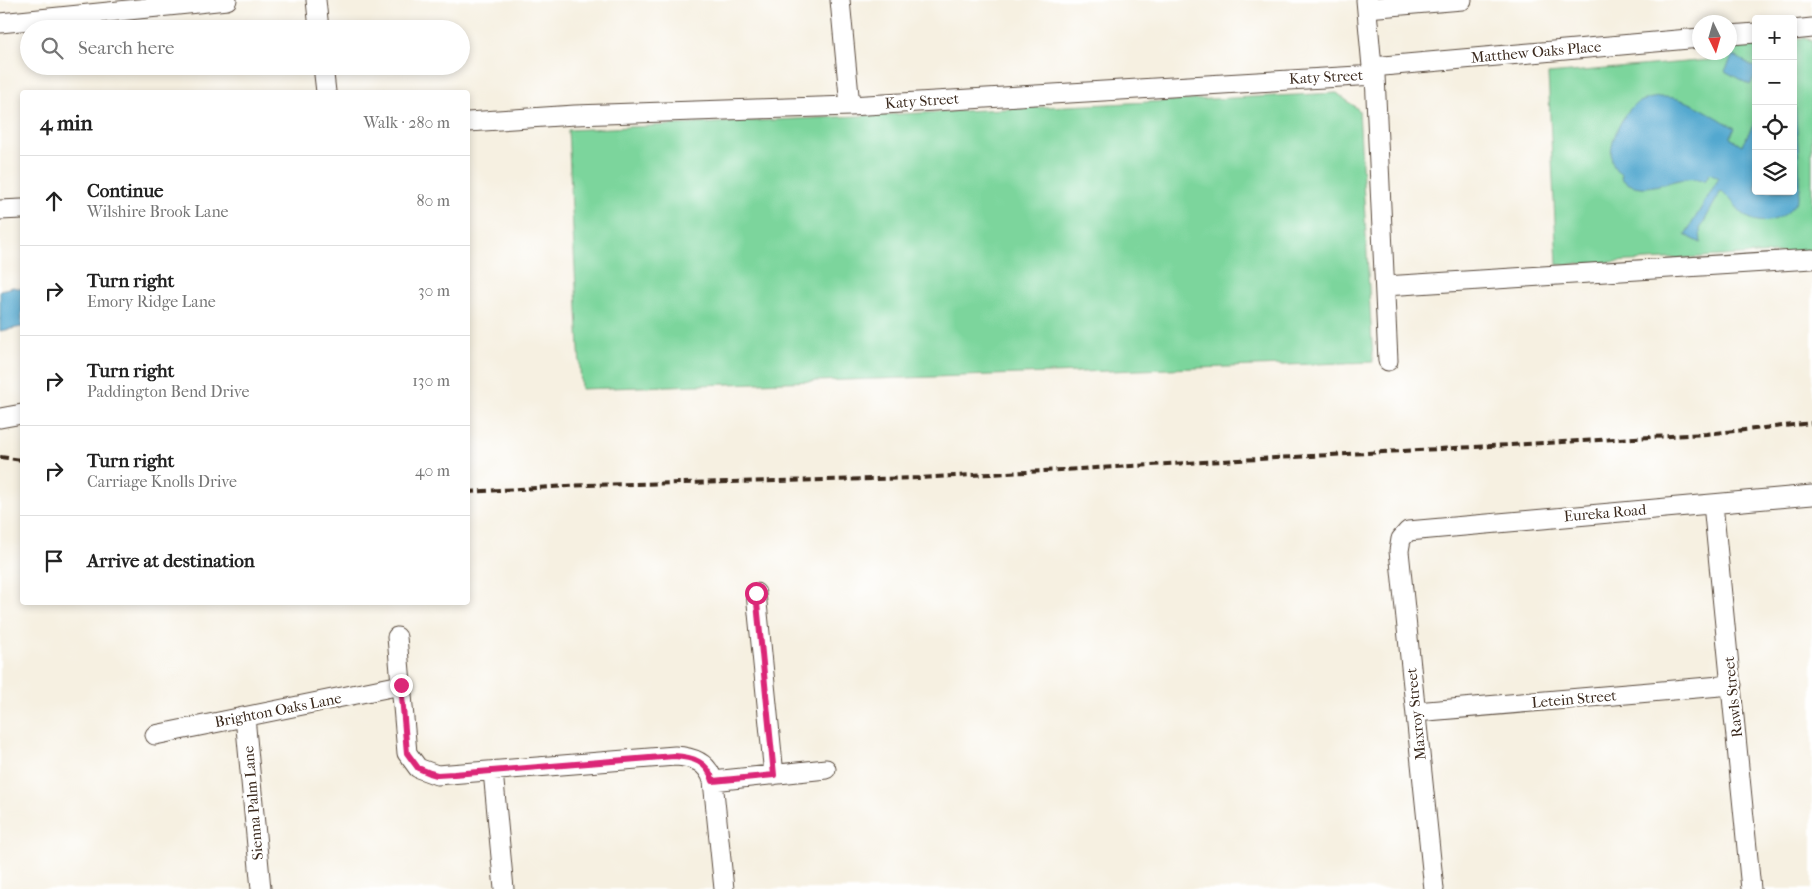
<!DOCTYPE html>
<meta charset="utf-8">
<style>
:root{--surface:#fff;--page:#f2f2f2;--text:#222;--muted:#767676;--line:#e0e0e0}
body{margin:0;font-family:"IM FELL French Canon",serif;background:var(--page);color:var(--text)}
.controls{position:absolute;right:15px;top:15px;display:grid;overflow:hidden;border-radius:5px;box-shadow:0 2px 8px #0003}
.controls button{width:45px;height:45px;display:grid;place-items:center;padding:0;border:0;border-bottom:1px solid var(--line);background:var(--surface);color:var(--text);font:25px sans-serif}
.compass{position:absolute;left:1692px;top:15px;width:45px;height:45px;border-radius:50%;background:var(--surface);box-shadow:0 2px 8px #0003;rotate:175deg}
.stop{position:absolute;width:15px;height:15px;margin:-11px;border:4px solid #db2777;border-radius:50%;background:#fff}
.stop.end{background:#db2777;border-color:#fff;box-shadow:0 1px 5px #0008}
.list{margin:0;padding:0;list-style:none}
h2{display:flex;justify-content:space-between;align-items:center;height:65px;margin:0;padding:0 20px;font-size:21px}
h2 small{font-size:16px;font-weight:400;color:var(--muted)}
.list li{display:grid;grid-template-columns:32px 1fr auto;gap:15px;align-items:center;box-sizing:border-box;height:90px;padding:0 20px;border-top:1px solid var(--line)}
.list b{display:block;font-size:19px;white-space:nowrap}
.list p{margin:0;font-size:16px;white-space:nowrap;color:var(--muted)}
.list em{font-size:16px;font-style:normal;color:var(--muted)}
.icon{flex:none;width:28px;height:28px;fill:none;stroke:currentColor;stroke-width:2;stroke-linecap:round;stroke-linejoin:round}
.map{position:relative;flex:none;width:1812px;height:889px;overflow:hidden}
.search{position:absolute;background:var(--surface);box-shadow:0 2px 8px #0003;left:20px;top:20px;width:450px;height:55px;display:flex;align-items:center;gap:12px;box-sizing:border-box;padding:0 18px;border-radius:28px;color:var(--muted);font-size:19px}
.panel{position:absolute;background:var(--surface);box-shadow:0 2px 8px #0003;left:20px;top:90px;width:450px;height:515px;border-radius:5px}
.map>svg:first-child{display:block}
</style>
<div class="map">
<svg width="1812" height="889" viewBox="0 0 1812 889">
<rect width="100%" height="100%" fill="#fff"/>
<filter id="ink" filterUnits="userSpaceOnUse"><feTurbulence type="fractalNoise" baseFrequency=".02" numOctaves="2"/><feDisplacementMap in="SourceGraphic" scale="10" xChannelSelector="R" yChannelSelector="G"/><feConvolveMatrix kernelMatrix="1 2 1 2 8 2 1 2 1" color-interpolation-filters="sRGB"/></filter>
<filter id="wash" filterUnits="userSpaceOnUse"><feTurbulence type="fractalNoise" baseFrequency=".0096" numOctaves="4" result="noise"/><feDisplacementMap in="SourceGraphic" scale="20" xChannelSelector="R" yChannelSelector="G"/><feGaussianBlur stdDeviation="1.12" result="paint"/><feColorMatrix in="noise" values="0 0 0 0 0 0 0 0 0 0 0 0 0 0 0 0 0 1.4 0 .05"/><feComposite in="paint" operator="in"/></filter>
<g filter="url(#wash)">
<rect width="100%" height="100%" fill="#f6f0e1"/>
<path fill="#7bd59c" stroke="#5b805d" d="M1793,38h14l5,3v210l-255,14 -9,-191 172,-15v-6l10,-1v-7l26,-3v149h37z
M1337,93l22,17 14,252 -792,27 -13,-259z"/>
<path fill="#52a8cf" stroke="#466976" d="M1733,55l23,13v7l-6,10 -25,-14z
M1660,97c28,-1 51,18 75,31l-5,10 12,7 14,-25v71h37v-91l2,1c1,20 3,41 4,62 0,8 2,18 1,26 -2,23 -29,39 -49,30 -12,-5 -19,-21 -30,-28l-21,38 1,14 -16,-8 34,-57 -9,-5 -5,8c-28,-11 -60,21 -84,-3l1,-4c-23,-11 -4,-53 9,-66 7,-8 19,-10 29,-11z
M13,287l9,2v38l-22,4v-41z"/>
</g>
<g filter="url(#ink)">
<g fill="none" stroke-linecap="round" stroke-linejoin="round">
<g stroke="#57483b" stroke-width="21">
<path id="minor" d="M316,0l3,29
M840,0l10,106
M1366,0l6,67 3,8 13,286
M1367,8l95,-8
M0,23l227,-23
M1793,30l19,-2
M1730,35l26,-2
M323,66l3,26
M1372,67l328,-29
M468,122l107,-7 275,-9 525,-31
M0,210l22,-1
M1385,286l427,-27
M0,418l22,-4
M1713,504l38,385
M756,593l18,182
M397,637l10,116 11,15 19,7 238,-19c18,1 33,6 38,25l11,108
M1416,712l316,-27
M245,717l16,172
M155,735l246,-50
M493,771l11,118
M713,781l113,-12
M1434,889l-35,-338 2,-12 7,-8 404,-36"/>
</g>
<use href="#minor" stroke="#fff" stroke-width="19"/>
<path stroke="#3b2a1e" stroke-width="4" stroke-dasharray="8 4" stroke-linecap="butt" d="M0,457l22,3
M468,492l118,-7 332,-7 788,-44 106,-11"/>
</g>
</g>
<g fill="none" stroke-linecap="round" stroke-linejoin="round" filter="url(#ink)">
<path stroke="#db2777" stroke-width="6" d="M401,685l6,68 11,15 12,5 7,2 17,-1 220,-18c19,1 34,6 39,25l61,-6 -18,-182"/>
</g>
<g text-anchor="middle" stroke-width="5" stroke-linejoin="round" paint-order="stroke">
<g font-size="15" fill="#3b2a1e" stroke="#fff">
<text transform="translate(1536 52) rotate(-5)" y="5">Matthew Oaks Place</text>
<text transform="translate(1326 77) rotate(-3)" y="5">Katy Street</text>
<text transform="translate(922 101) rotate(-4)" y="5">Katy Street</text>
<text transform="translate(1605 513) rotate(-5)" y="5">Eureka Road</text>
<text transform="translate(1733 697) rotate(-96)" y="5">Rawls Street</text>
<text transform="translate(1574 699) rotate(-5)" y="5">Letein Street</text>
<text transform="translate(278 710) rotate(-11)" y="5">Brighton Oaks Lane</text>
<text transform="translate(1416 714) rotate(-96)" y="5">Maxroy Street</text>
<text transform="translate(253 803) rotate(-95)" y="5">Sienna Palm Lane</text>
</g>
</g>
</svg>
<div class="controls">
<button>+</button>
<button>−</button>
<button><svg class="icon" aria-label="locate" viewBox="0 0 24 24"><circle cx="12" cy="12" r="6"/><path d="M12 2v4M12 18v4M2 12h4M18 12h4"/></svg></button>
<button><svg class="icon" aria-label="layers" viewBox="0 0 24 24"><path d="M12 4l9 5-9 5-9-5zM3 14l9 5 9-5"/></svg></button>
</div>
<svg class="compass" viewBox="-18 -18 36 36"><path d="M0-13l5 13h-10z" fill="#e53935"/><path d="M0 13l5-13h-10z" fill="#767676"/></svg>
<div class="stop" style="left:756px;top:593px"></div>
<div class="stop end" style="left:401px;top:685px"></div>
<div class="search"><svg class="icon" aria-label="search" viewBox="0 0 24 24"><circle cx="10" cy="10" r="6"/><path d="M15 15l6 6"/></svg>Search here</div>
<section class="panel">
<h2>4 min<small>Walk · 280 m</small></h2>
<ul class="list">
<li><svg class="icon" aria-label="ahead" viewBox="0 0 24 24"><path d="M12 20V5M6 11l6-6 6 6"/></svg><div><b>Continue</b><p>Wilshire Brook Lane</p></div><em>80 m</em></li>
<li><svg class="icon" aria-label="right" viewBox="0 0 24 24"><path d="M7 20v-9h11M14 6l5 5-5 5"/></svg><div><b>Turn right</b><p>Emory Ridge Lane</p></div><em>30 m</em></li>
<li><svg class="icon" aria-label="right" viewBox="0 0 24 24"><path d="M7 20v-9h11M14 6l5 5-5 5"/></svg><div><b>Turn right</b><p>Paddington Bend Drive</p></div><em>130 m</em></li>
<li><svg class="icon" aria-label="right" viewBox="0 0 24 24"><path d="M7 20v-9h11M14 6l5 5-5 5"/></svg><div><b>Turn right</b><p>Carriage Knolls Drive</p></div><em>40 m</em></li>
<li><svg class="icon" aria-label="arrive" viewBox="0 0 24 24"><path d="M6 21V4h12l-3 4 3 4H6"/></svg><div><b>Arrive at destination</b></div></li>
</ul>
</section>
</div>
